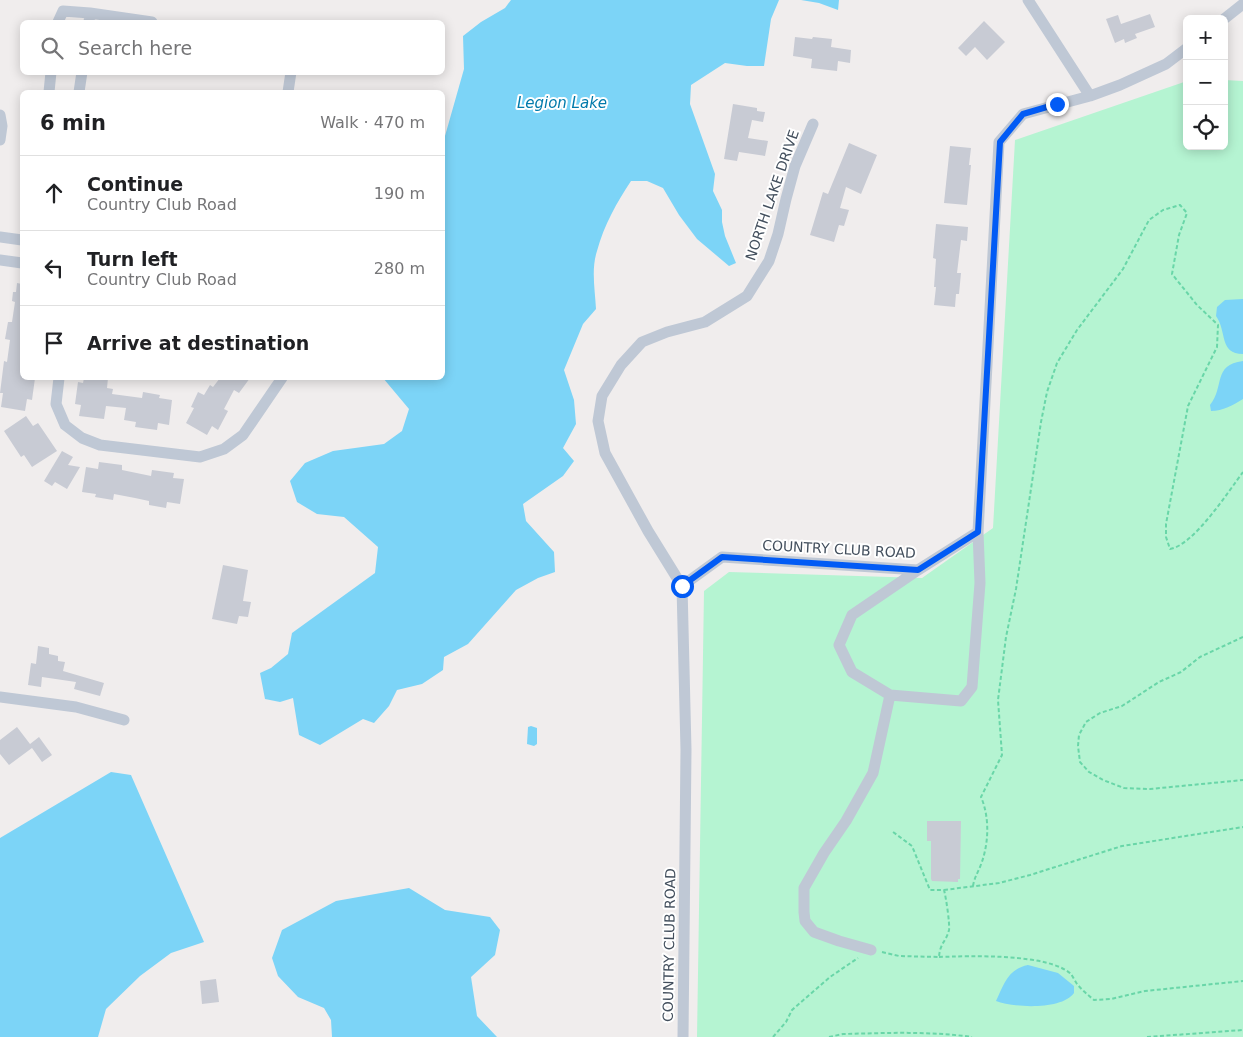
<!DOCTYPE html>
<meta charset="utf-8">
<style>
:root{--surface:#fff;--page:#f2f2f2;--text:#202124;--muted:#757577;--line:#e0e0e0}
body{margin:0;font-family:"DejaVu Sans",sans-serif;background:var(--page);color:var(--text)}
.controls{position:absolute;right:15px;top:15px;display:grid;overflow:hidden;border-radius:8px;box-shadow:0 2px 12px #0003}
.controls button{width:45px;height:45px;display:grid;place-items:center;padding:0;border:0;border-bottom:1px solid var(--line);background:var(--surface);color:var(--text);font:25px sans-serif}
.stop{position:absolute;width:15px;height:15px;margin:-11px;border:4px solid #025bf5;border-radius:50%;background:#fff}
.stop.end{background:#025bf5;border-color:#fff;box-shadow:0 1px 5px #0008}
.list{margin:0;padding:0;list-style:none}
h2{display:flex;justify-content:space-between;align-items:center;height:65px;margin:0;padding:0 20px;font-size:21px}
h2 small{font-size:16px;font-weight:400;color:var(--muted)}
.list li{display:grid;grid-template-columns:32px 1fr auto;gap:15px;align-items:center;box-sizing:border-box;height:75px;padding:0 20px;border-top:1px solid var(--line)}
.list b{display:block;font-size:19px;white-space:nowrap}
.list p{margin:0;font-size:16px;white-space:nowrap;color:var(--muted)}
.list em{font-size:16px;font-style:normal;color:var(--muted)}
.icon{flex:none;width:28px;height:28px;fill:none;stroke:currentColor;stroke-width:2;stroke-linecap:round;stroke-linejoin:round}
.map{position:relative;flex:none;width:1243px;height:1037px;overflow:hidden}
.search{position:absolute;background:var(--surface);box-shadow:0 2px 12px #0003;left:20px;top:20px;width:425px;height:55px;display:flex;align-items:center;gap:12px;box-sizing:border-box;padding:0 18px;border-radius:8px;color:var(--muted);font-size:19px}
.panel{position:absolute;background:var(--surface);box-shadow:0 2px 12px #0003;left:20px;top:90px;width:425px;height:290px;border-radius:8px}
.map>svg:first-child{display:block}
</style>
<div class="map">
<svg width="1243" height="1037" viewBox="0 0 1243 1037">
<rect width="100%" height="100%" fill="#f0eded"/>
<path fill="#b5f4d2" d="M1224,80l19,1v956h-546l7,-446 25,-19 193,6 71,-50 22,-388 172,-59v65h37z"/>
<path fill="#7cd4f7" d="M511,0h268l-8,19 -7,47h-17l-22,-3 -34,22 -1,19 25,70 -2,17 9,19v12l3,14 11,27 -7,3 -32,-27 -18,-24 -16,-27 -16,-7h-16c-14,21 -27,44 -34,70 -6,18 -2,39 -1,58l-13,15 -19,46 10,30 2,24 -13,24 11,13 -11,15 -40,28 3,17 28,31 1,20 -17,6 -22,12 -48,54 -24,13 -1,13 -21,14 -25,6 -8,16 -15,17 -11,-4 -43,26 -21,-10 -6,-37 -13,4 -15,-3 -5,-26 11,-5 17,-14 4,-21 83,-60 3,-26 -34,-30 -27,-3 -20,-12 -7,-21 15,-18 28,-12 51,-7 18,-13 7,-22 -26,-31h59l1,-235 21,-74 -1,-33 18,-14 24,-14z
M801,0h38l-1,10 -19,-7z
M1243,299v55c-24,0 -16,-23 -27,-38l1,-9 8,-7z
M1243,361v38c-10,6 -20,12 -32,12l-1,-6c15,-18 2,-40 33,-44z
M531,726l6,2v16l-3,2 -7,-2 1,-17z
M111,772l20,3 73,167 -33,11 -31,23 -34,33 -8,28h-98v-199z
M409,888l36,22 45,7 10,13 -5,25 -24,22 6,39 20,21h-165l-1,-17 -7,-12 -26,-11 -20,-21 -6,-18 10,-28 54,-29z
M1028,965l30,8 16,13v7c-12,17 -60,15 -78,8 8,-17 12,-32 32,-36z"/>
<path fill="#c8cbd4" d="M1150,14l5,13 -20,7 2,4 -12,5 -1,-4 -9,4 -9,-24 12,-4 3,9z
M984,21l21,21 -18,18 -12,-13 -9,9 -8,-8z
M795,37l17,2 1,-2 19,2 -1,8 20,3 -1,13 -12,-2 -1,10 -26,-3 1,-9 -19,-3z
M733,104l24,4v3l8,1 -2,10 -11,-2 -4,18 20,3 -3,15 -26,-4 -2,9 -13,-2z
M849,143l28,12 -16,39 -15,-7 -6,21 9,2 -5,16 -5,-1 -5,17 -24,-7 13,-43 5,2z
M950,146l21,2 -2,17h2l-4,40 -23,-2z
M936,224l32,3 -1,14 -6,-1 -4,33h4l-2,21h-3l-1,13 -21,-2 2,-18h-2l2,-28 -3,-1z
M17,283l5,1v94h13l-3,22 -5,-1 -2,12 -24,-4 2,-14h-3l4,-32 3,1 3,-22 -5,-1 3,-17h4l3,-20 -3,-1 1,-9h3z
M84,378h24l-1,10 6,1 -1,5 30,4 1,-6 17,3 -1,3 13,2 -3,25 -11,-2 -1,7 -22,-3 1,-5 -12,-2 2,-12 -20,-2 -2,13 -25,-3 2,-11 -6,-1 3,-22 5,1z
M220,378h30l-11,15 -5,-3 -10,19 4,2 -10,19 -6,-4 -5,9 -21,-12 8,-15 -3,-1 7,-15 6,3 6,-10 3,2z
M26,416l7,10 5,-3 19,28 -25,16 -8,-12 -3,2 -17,-26z
M62,451l11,6 -5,8 12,2 -13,22 -12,-7 -3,4 -8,-5z
M99,462l23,3v5l29,6 1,-6 22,3 -1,5 11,1 -4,25 -13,-2 -1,6 -17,-3v-4l-14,-3 -21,-4 -1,6 -18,-3 1,-3 -14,-2 4,-25 12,2z
M223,565l25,5 -5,31 8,1 -3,15 -9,-1 -2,8 -25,-5z
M38,646l11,2v6l9,2v5l7,1 -2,9 41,12 -4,13 -26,-7 2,-7 -34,-5 -1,10 -13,-2 3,-22 5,1z
M17,727l13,17 9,-7 13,18 -10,7 -10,-14 -23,17 -9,-11v-14z
M927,821h34l-1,58h-2v3l-26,-1 -1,-2v-38h-4z
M216,979l3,23 -17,2 -2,-23z"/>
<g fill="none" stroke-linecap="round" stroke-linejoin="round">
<path stroke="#69d6a8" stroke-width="2" stroke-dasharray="4 2.5" stroke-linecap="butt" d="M1243,637l-43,20 -19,15 -22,10 -37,24 -22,7 -14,9 -7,13 -1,11 2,16 9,10 14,8 21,8 26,1 93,-9
M973,886c1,-7 4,-12 7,-19 9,-22 10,-49 1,-70l21,-42 -4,-55 8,-63 10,-48 25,-167 6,-30 10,-29 20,-33 46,-61 26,-49 14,-10 17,-5 7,8 -8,22 -7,39 25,31 21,20 -1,22 -29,59 -22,118v13l4,12c24,-4 58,-57 73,-77
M944,890l55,-7 31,-8 92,-29 121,-19
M882,952l17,4 40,1c1,-14 7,-15 10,-27 1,-6 -3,-33 -5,-40h-14l-18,-44 -19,-14
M939,957c31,-1 109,-4 132,17 2,3 4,7 6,10 5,6 11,11 17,16l17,-1 34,-8 98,-10
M773,1037l13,-15 6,-12 38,-33 28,-19
M829,1037l14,-3c43,-1 86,-3 129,3
M1147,1037l96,-7"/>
<path stroke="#bfc8d5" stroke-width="11" d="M1028,0l62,96
M1224,19l19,-15
M58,22l5,-11 27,2
M89,22l1,-9 62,9
M49,92l2,-20
M79,92l3,-20
M288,92l3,-20
M0,115l2,11 -2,14
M0,237l22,3
M0,260l22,3
M59,378l-3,26 9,21 17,13 18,7 100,12 24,-8 19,-14 39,-57
M918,570l-66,45 -13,30 13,27 38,23 71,6 11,-14 8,-104 -2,-51 21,-390 24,-28 67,-18 30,-11 46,-21 21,-16
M682,586l-34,-55 -43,-78 -7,-32 4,-25 19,-31 21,-23 25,-10 38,-10 42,-26 22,-35 9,-27 8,-35 9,-33 18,-42
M682,586l4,164 -3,287
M682,586l40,-29 196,13 60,-38
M0,697l76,10 48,13
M871,950l-32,-9 -25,-9 -9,-11 -1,-9v-24l20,-35 22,-32 27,-48 17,-78"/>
</g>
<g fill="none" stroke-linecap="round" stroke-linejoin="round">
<path stroke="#025bf5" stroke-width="6" d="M682,586l40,-29 196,13 60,-38 22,-390 23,-28 34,-10"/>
</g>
<g text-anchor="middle" stroke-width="4" stroke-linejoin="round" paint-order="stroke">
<g font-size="14" fill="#434f5d" stroke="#fff">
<text transform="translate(772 195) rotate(-71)" y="5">NORTH LAKE DRIVE</text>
<text transform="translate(839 549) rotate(3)" y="5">COUNTRY CLUB ROAD</text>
<text transform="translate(669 945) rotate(-89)" y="5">COUNTRY CLUB ROAD</text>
</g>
<g font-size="15" font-style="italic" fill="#017aab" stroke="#fff">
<text x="562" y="108">Legion Lake</text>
</g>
</g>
</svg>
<div class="controls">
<button>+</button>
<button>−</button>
<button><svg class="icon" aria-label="locate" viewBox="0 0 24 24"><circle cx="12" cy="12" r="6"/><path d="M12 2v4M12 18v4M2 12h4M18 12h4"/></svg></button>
</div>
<div class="stop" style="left:682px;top:586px"></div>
<div class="stop end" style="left:1057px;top:104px"></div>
<div class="search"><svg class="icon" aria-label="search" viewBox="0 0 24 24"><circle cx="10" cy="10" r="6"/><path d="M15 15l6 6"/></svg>Search here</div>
<section class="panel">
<h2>6 min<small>Walk · 470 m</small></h2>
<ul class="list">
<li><svg class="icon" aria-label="ahead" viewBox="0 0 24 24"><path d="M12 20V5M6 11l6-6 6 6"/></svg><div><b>Continue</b><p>Country Club Road</p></div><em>190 m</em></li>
<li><svg class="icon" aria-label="left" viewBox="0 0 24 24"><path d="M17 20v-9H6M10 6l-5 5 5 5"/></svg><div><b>Turn left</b><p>Country Club Road</p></div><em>280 m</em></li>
<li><svg class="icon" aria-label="arrive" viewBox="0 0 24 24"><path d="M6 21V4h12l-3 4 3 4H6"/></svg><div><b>Arrive at destination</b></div></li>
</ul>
</section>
</div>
